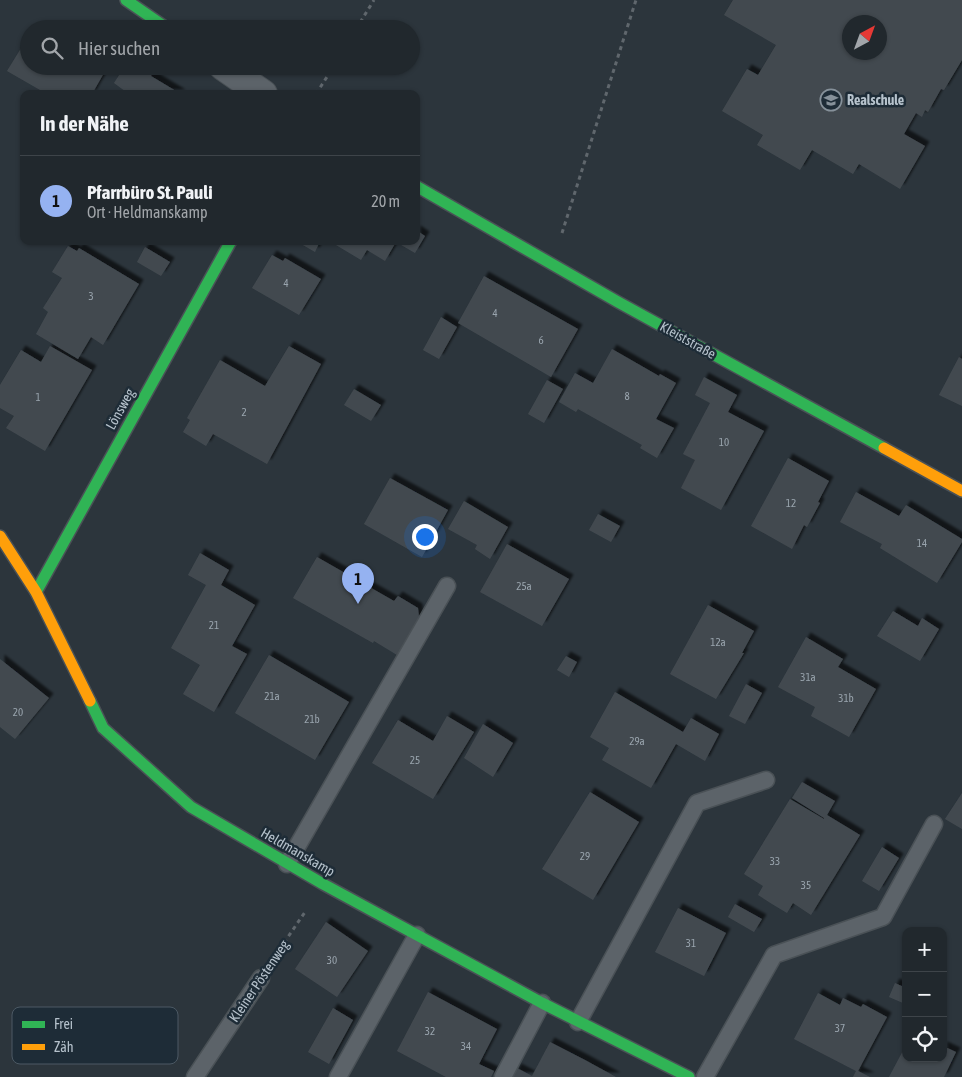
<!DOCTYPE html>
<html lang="de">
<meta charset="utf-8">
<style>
:root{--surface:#21282d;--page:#293035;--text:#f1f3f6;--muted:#a2a6aa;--line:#3e4449;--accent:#95b2f1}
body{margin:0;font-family:"Asap Condensed",sans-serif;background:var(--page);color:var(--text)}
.controls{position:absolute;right:15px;bottom:15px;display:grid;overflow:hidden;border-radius:10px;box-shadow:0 1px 4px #0004}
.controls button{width:45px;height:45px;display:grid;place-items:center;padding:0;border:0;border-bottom:1px solid var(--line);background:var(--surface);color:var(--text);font:25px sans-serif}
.compass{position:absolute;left:842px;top:15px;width:45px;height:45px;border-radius:50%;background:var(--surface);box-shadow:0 1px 4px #0004;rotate:41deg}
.you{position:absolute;left:424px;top:536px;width:18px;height:18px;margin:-12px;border:4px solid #fff;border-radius:50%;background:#1a73e8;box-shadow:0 0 0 8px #1a73e833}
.badge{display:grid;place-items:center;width:32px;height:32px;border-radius:50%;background:var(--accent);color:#111;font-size:16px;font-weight:700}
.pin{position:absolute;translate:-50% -41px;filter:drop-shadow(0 1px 2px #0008)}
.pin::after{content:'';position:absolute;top:26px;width:18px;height:15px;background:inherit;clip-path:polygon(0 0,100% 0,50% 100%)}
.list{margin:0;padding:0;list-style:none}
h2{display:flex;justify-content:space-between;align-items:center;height:65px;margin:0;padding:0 20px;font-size:21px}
h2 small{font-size:16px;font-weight:400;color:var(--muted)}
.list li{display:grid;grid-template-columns:32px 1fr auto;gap:15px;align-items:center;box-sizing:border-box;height:90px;padding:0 20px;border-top:1px solid var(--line)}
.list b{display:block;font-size:19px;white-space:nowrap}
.list p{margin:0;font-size:16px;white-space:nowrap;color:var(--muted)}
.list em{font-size:16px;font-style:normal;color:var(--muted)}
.icon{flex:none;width:28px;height:28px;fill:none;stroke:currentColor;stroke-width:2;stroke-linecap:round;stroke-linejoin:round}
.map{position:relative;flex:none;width:962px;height:1077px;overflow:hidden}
.search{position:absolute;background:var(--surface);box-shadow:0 1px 4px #0004;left:20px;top:20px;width:400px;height:55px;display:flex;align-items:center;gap:12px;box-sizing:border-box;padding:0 18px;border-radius:28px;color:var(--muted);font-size:19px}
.panel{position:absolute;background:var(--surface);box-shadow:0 1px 4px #0004;left:20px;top:90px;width:400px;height:155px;border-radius:10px}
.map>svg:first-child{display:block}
</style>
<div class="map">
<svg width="962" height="1077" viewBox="0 0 962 1077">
<defs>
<filter id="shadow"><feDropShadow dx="4.5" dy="-4.5" stdDeviation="1" flood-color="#0009"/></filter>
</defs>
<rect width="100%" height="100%" fill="#2c353c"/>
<path fill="#434a50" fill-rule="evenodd" filter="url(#shadow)" d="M733,0h229v60l-18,30 -3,-1 -13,23 -3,-2 -3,7 -6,-4 -12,21 21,12 -25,43 -41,-25 -6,10 -41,-24 -12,20 -43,-25 6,-10 -41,-24 25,-42 11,6 18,-30 -52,-30zM850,22h30v30h-30z
M23,45l6,3v18h79l-16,28h-45l-40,-23z
M125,66h23l6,4 -3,6 30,18h-52l-15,-11z
M416,230l9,6 -10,17 -19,-11 -11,19 -18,-11 -6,10 -25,-15 2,-4h78z
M296,241h24l-5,11z
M68,246l9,5 2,-3 60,36 -36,61 -12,-8 -13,22 -42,-25 12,-22 -5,-4 19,-30 -10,-6z
M145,247l25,15 -9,14 -24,-14z
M272,255l11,6 2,-3 36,21 -22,36 -47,-27z
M484,276l94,53 -27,48 -93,-54z
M441,317l16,10 -18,32 -16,-9z
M50,346l42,24 -47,81 -39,-23 8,-12 -14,-8v-23l21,-35 20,12z
M289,346l32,18 -54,100 -54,-30 -7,12 -23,-14 7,-12 -3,-2 33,-58 45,26z
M612,349l47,27 1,-2 16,9 -20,36 18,9 -17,30 -17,-10 2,-3 -64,-36 -2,3 -17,-10 16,-29 18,10z
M959,357l3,2v47l-23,-11z
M704,377l33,18 -9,17 36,19 -43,79 -40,-22 14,-28 -12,-6 27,-51 -15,-8z
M547,380l16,9 -19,34 -16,-9z
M354,389l27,16 -10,16 -27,-16z
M788,458l41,23 -11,21 2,1 -13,24 -3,-2 -12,24 -41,-23z
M390,478l58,32 -26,47 -58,-33z
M856,492l43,24 7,-11 56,34v3l-25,41 -57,-35 2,-4 -42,-22z
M464,501l44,26 -18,32 -15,-10 2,-4 -29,-16z
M598,514l22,12 -9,16 -22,-12z
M507,544l62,35 -27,47 -62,-34z
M200,553l29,17 -8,15 34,20 -23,41 15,8 -33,58 -31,-18 17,-29 -29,-17 35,-63 -18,-10z
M317,557l77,44 4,-5 20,12 1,9 -22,38 -23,-14 -1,2 -80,-45z
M708,605l46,26 -12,22h2l-28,46 -46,-25z
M893,611l25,15 4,-8 17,11 -19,32 -43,-25z
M806,637l37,22 -5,8 38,22 -27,48 -38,-21 4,-9 -37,-20z
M269,655l80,47 -34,58 -80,-47z
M566,656l11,6 -8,15 -12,-7z
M0,659l49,39 -34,41 -15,-12z
M746,684l16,9 -17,31 -16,-8z
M615,692l68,40 8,-14 28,16 -14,27 -29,-17 -25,44 -49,-28 7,-12 -19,-11z
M447,716l27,16 -41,67 -61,-36 26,-43 35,21z
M483,724l30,19 -20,34 -29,-19z
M802,782l33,19 -8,14 33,20 -49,80 -18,-12 -6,10 -15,-9 -14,-9 5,-9 -19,-12 46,-75 34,20v-1l-32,-20z
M590,792l49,30 -46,78 -51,-31z
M962,793v36l-17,-10z
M882,847l17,11 -20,33 -17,-10z
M735,904l27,15 -8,13 -26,-15z
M678,908l48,25 -22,43 -49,-24z
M326,922l42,29 -31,46 -42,-28z
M895,983l11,5v9l-3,6 -14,-6z
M428,992l69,37 -18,35 15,7 -3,6h-45l-49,-26z
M818,993l22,12 3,-7 18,9 2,-3 24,13 -29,54 12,6h-17l3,-6 -62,-32z
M333,1008l20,12 -24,44 -21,-12z
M550,1042l35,18 31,17h-104l5,-9 15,8z
M906,1045v13h37v-12l13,6 -12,25h-55z"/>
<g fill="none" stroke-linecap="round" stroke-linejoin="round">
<g stroke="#4a5156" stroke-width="19">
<path id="lane" d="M287,864l160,-278
M578,1022l119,-219 69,-23
M195,1077l66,-99
M338,1077l79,-142
M503,1077l39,-74
M705,1077l69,-122 109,-38 51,-93"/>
</g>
<g stroke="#4a5156" stroke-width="30">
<path id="street" d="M223,66l40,28"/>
</g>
<g stroke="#4a5156" stroke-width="14">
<path id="fast" d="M126,0l42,29
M416,186l202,116 266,146
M36,592l195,-351
M90,701l13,27 88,79 132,77 219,119 147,74"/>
</g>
<g stroke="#4a5156" stroke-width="14">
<path id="slow" d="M884,448l78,43
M0,536l36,56 54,109"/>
</g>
<path stroke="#60676d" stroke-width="3" stroke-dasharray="4 4" stroke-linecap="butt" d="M356,29l18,-29
M316,94l18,-28
M562,233l74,-233
M275,956l30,-44"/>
<use href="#lane" stroke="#5c6369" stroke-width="16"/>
<use href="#street" stroke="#5c6369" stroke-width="28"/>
<use href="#fast" stroke="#30b455" stroke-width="11"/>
<use href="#slow" stroke="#ff9f0a" stroke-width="11"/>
</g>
<defs>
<g id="school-ring" transform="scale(1.125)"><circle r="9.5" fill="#1e2c37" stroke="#86919a" stroke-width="1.5"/><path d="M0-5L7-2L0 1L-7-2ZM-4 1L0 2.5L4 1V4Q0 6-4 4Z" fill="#86919a"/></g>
</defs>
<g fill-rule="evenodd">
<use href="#school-ring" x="831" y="100"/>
</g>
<g text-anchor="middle" stroke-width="5" stroke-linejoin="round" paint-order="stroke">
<g font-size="11" fill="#99a4ad">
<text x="286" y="287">4</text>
<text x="91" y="300">3</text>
<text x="495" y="317">4</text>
<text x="541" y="344">6</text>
<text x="627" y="400">8</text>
<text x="38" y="401">1</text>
<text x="244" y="416">2</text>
<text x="724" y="446">10</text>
<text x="791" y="507">12</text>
<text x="922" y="547">14</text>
<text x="524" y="590">25a</text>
<text x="214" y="629">21</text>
<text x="718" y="646">12a</text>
<text x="808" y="681">31a</text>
<text x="272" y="700">21a</text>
<text x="846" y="702">31b</text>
<text x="18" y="716">20</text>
<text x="312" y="723">21b</text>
<text x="637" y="745">29a</text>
<text x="415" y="764">25</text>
<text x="585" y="860">29</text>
<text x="775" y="865">33</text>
<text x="806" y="889">35</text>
<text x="691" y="947">31</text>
<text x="332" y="964">30</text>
<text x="840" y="1032">37</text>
<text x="430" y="1035">32</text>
<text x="466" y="1050">34</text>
</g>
<g font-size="14" font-weight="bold" fill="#b6c2cc" stroke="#1e2c37" text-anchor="start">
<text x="847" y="105">Realschule</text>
</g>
<g font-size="14" fill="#b6c2cc" stroke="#1e2c37">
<text transform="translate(688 340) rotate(29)" y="5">Kleiststraße</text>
<text transform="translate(120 409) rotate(-61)" y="5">Lönsweg</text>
<text transform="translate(298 852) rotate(30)" y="5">Heldmanskamp</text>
<text transform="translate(259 981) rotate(-56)" y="5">Kleiner Pöstenweg</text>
</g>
</g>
<rect x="12" y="1007" width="166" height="57" rx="8" fill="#1e2c37" stroke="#4c5964" stroke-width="1"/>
<rect x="22" y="1021" width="23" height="7" fill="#30b455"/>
<rect x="22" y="1044" width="23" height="6" fill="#ff9f0a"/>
<g font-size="14" fill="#b6c2cc">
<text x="54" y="1029">Frei</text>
<text x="54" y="1052">Zäh</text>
</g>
</svg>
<div class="controls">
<button>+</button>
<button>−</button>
<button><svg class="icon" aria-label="locate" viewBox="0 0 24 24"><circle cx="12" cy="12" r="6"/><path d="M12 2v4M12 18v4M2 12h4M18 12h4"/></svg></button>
</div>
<svg class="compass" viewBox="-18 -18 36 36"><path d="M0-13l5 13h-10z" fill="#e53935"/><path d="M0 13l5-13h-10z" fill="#a2a6aa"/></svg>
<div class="you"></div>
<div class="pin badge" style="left:358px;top:604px">1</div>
<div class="search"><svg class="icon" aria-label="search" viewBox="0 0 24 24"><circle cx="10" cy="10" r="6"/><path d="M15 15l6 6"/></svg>Hier suchen</div>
<section class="panel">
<h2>In der Nähe<small></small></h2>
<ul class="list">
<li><span class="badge">1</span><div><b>Pfarrbüro St. Pauli</b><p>Ort · Heldmanskamp</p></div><em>20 m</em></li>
</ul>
</section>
</div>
